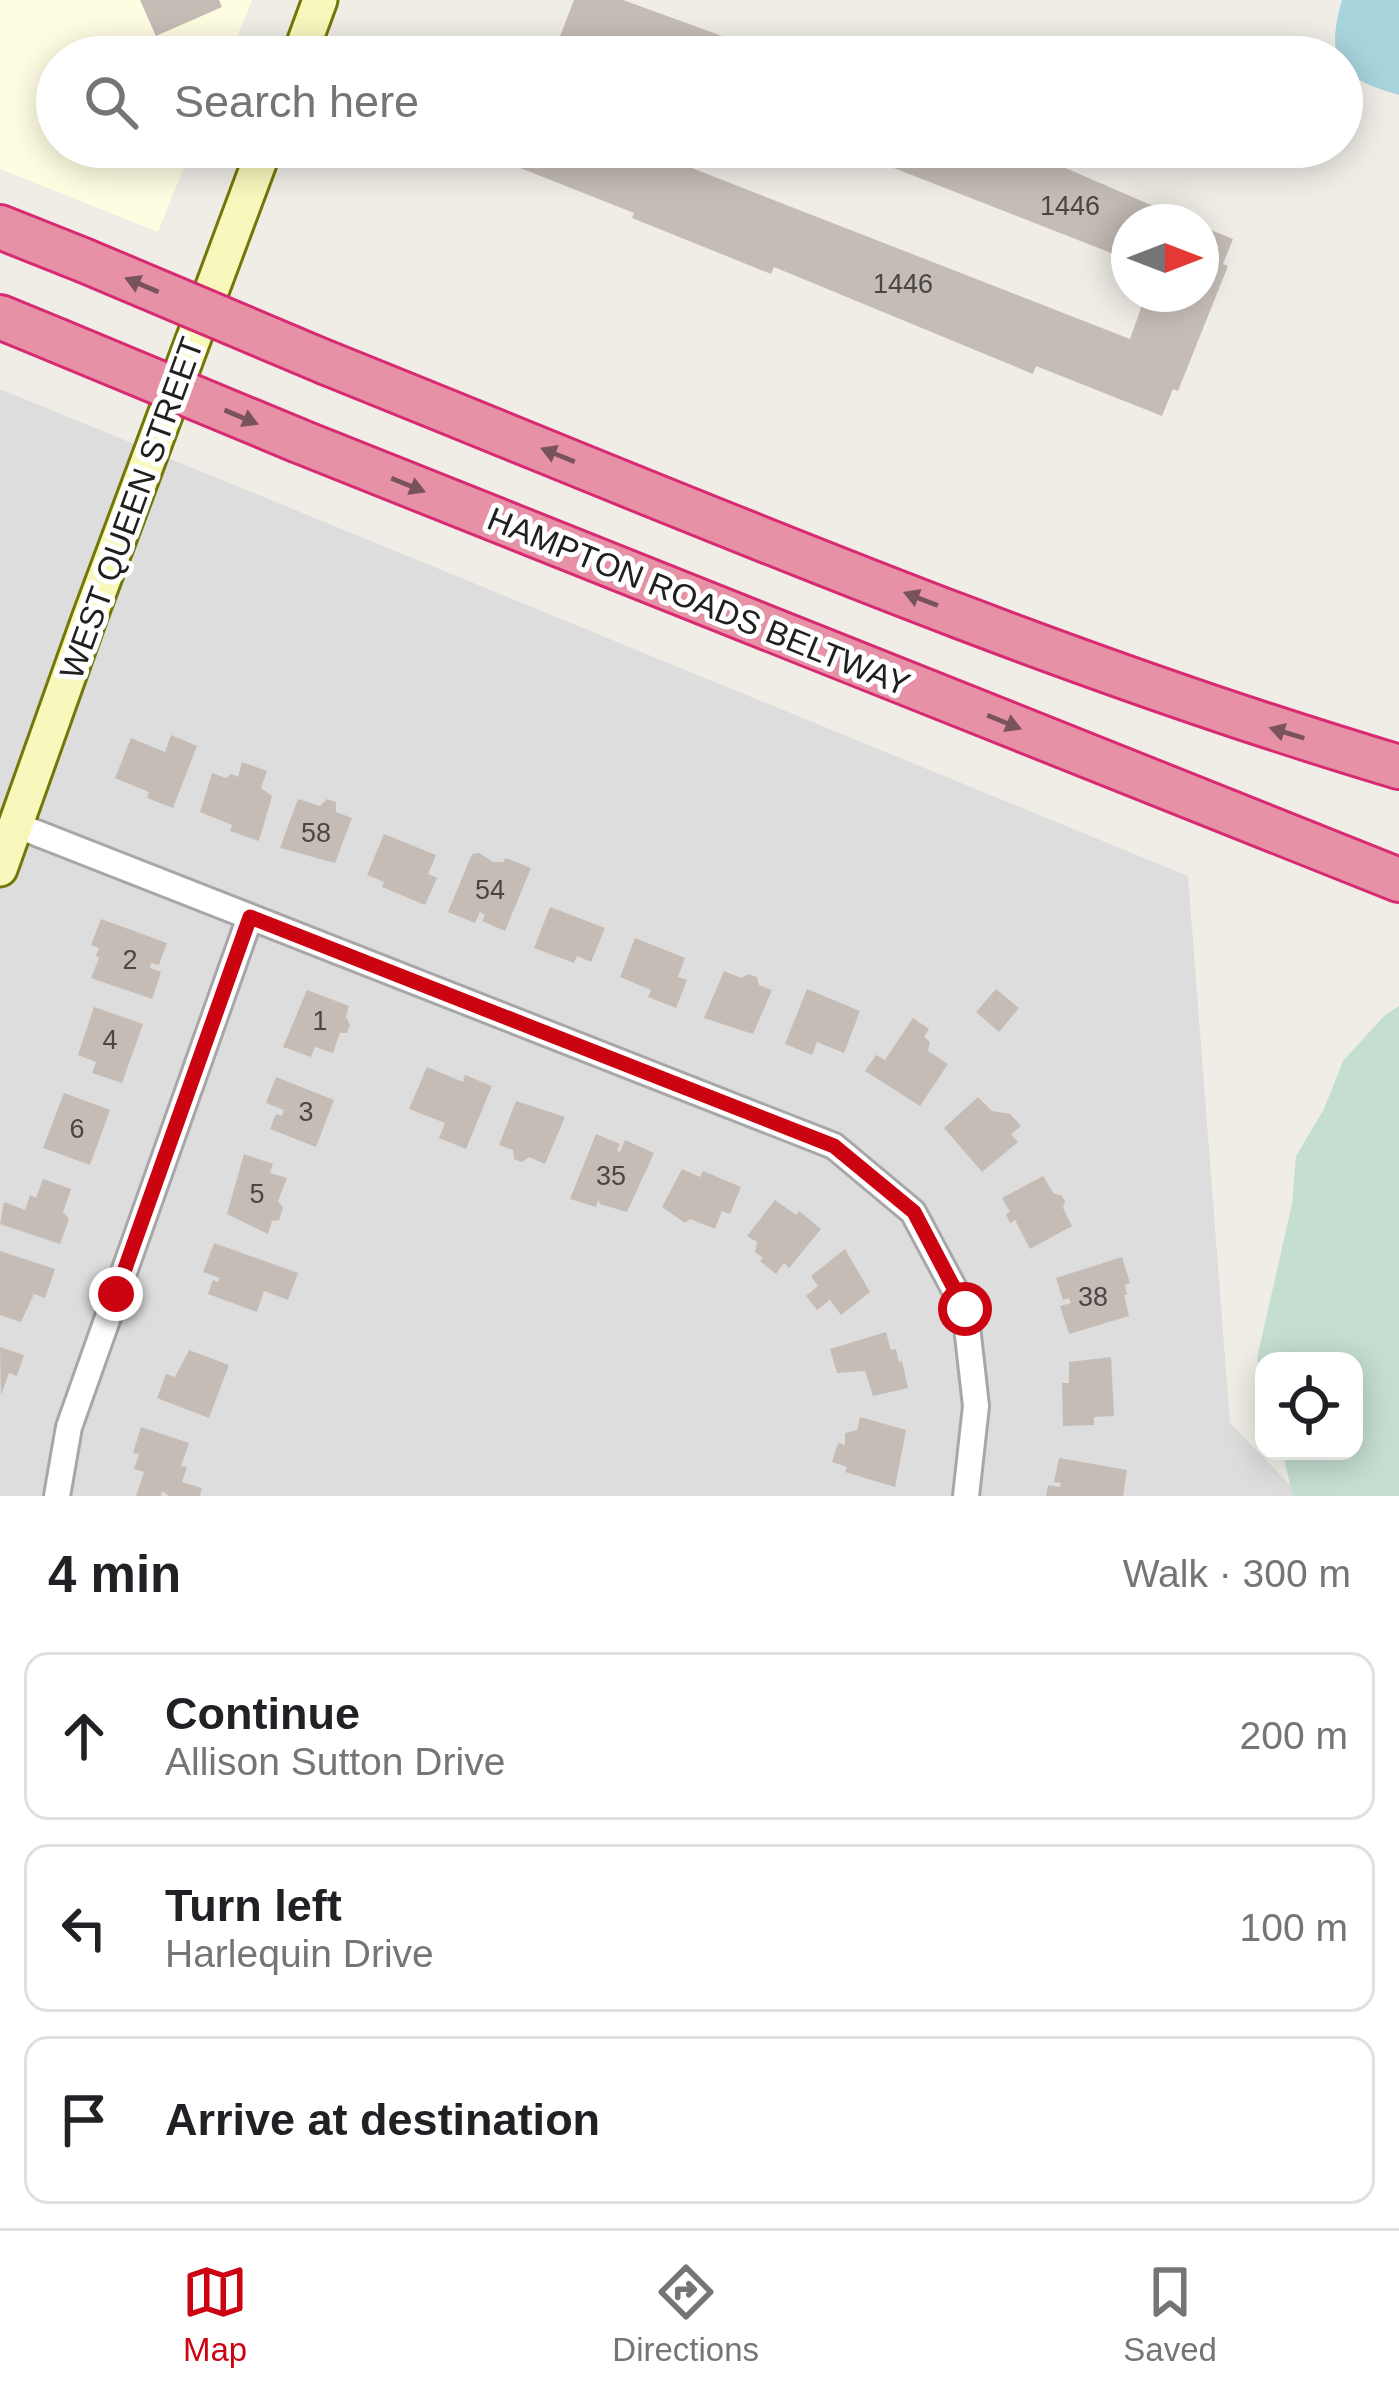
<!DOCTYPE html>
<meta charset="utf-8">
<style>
:root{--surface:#fff;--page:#f2f2f2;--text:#202124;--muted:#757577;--line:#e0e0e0;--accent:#cc0411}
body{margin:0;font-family:Arial,sans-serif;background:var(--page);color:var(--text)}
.controls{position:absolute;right:36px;bottom:36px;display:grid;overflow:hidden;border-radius:24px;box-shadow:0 6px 30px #0003}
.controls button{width:108px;height:108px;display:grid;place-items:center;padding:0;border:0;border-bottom:3px solid var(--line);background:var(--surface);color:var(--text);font:60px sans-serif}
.compass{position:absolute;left:1111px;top:204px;width:108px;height:108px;border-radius:50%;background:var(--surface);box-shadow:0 6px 30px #0003;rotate:90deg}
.stop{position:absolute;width:36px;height:36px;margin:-27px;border:9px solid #cc0411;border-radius:50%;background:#fff}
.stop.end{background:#cc0411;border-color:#fff;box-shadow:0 3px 12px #0008}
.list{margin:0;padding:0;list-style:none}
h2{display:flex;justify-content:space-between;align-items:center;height:156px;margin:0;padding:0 48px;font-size:51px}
h2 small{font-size:39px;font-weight:400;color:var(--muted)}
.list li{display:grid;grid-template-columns:78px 1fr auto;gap:36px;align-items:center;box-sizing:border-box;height:168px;margin:0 24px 24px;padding:0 24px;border:3px solid var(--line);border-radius:24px}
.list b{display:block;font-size:45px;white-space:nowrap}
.list p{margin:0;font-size:39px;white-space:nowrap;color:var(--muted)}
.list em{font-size:39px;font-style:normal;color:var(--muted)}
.icon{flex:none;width:66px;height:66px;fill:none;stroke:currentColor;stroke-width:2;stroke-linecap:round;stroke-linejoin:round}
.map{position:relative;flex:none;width:1399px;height:1496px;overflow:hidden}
.search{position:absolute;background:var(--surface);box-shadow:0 6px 30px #0003;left:36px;right:36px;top:36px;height:132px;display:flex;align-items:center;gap:30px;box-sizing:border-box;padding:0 42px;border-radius:66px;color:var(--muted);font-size:45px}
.sheet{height:732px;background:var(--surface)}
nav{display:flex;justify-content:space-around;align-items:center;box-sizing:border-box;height:168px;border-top:3px solid var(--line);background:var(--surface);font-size:33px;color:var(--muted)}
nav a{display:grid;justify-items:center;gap:6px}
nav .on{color:var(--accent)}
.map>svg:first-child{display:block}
</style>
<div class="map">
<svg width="1399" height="1496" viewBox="0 0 1399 1496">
<rect width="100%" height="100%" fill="#f0ede7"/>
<path fill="#dedddd" d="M0,389l1188,487 42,547 71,73h-1301z"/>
<path fill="#fefde2" d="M0,0h252l-23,57h-172v90h135l-34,85 -158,-63z"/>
<path fill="#c4ded0" d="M1399,1006v490h-106l-11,-45h72v-90h-90v23l-7,-26 35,-154 4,-48 28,-47 19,-48 42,-46z"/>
<path fill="#a8d4dd" d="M1342,0h57v95c-59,-17 -75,-32 -57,-95z"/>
<path fill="#c5bcb6" d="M140,0h79l3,7 -66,29z
M574,0h49l157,57h-228z
M516,147h122l492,192 16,-45h55v-68l32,13 -10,25 5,2 -50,125 -5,-2 -11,27 -126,-50 -3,8 -259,-107 -3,7 -139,-56 2,-5 -124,-49z
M840,147h177l173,75h-61v38z
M171,735l26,11 -24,62 -26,-10 2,-6 -34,-14 16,-40 34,14z
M242,762l25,9 -6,17 11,8 -13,45 -29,-10 2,-6 -32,-13 12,-39 14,5 5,-4 7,3z
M298,799l22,7 7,-7 9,3v10l16,6 -17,45 -55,-15z
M384,834l52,21 -8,19 9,4 -12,27 -43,-18 2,-5 -17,-7z
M479,853l14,9h9l-2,4 6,-8 25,10 -26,63 -23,-10 3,-6 -5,-3 -5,11 -27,-11 24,-58z
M550,907l55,21 -14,34 -14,-6 -3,7 -40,-15z
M101,919l66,24 -8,22 -8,-2 -1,5 11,4 -9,27 -61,-21 8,-20 -3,-2 3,-8 -8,-3z
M635,938l50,20 -7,19 9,3 -11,28 -28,-11 3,-7 -31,-13z
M724,971l17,7 7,-4 9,3 2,8 13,5 -19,44 -49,-16z
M807,989l53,22 -16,42 -27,-11 -5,13 -27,-11z
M996,989l23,19 -20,24 -23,-20z
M307,990l42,16 -3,11 4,8 -3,8h-7l-7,20 -18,-6 -4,10 -28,-10z
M94,1007l49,17 -21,59 -30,-10 4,-11 -18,-7z
M913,1018l16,11 -5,8 6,5 -2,9 20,13 -28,42 -55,-35 11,-16 9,5z
M427,1067l36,15 2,-7 27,11 -26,63 -27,-11 6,-15 -36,-14z
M276,1077l58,23 -18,47 -46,-18 6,-15 6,2 2,-6 -18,-7z
M64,1093l46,17 -20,55 -47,-17z
M978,1097l14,14 18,3 11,12 -10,8 7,8 -36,30 -38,-44z
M516,1101l49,16 -20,47 -16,-7 -7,5 -8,-3 -1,-9 -14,-5z
M596,1134l24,10 -3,7 3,1 5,-12 29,13 -27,59 -27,-8 -2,-4 -2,7 -26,-8z
M244,1154l29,10 -3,9 17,5 -9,23 5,7 -4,12 -7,1 -4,13 -41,-20z
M682,1169l18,8 3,-6 38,16 -11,27 -8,-3 -7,18 -25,-10 -5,4 -23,-16z
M1043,1176l11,18 7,1 4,6 -2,7 9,18 -42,23 -15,-29 -5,3 -4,-9 4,-2 -8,-14z
M43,1179l28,10 -8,23 6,7 -9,25 -60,-20 4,-22 21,8 5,-15 6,3z
M775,1200l21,15 3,-4 22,18 -32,39 -5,-5 -8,11 -16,-13 3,-3 -8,-6 2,-10 -10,-6z
M214,1243l84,30 -10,27 -24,-9 -7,21 -49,-18 5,-14 5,2 2,-4 -17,-6z
M845,1249l25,43 -29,23 -11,-15 -13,10 -11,-14 12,-10 -7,-10z
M0,1251l55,18 -10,29 -11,-4 -13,28 -21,-7z
M1122,1257l8,26 -5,2 2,10h-3l5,21 -60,18 -9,-28 11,-3 -2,-5 -6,2 -7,-22z
M886,1332l5,18 5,-1 3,13 3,-1 6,27 -35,8 -8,-25 -28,2 -7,-24z
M0,1347l24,8 -7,21 -8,-3 -8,22z
M189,1350l40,15 -20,53 -52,-20 9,-24 9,3z
M1111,1357l3,59 -20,1v8l-31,1 -1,-43h7v-21z
M860,1417l46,13 -11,57 -50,-15 2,-5 -15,-5 6,-19 7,2v-12l12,-3z
M141,1427l48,16 -8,23 6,1 -5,15 20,6 -2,8h-31l-7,-5 -1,5h-25l8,-24 -10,-3 5,-15 -6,-1z
M1059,1458l68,12 -4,26h-77l2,-11 12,2 1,-4 -7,-1z"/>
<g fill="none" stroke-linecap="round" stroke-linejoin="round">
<g stroke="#a7a7a7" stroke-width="30">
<path id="minor" d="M16,825l818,321 79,66 52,97 11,97 -10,90
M57,1496l12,-69 181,-510"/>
</g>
<g stroke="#727707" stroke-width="39">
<path id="secondary" d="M299,57l21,-57
M0,869l89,-250 176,-472"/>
</g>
<g stroke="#d82a71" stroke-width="48">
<path id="motorway" d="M0,227l83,33
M0,317l56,23
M327,363c354,142 706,295 1072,404
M299,441l1100,439"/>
</g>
<use href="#minor" stroke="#fff" stroke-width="24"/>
<use href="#secondary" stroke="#f8f8bd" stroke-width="33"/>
<use href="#motorway" stroke="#e691a6" stroke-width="42"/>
<g stroke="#d82a71" stroke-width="48" stroke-linecap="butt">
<path id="motorway-bridge" d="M83,260l244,103
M56,340l243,101"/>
</g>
<use href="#motorway-bridge" stroke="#e691a6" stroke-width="42"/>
</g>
<defs><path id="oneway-solid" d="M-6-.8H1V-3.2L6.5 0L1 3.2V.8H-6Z" transform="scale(3)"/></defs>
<g fill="#79535c">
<use href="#oneway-solid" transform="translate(142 285) rotate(-157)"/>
<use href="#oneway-solid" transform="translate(241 417) rotate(23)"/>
<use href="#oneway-solid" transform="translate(558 455) rotate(-158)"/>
<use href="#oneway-solid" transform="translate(408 485) rotate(22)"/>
<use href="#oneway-solid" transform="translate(921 599) rotate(-159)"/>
<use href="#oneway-solid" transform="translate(1004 722) rotate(22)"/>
<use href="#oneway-solid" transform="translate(1287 733) rotate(-163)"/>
</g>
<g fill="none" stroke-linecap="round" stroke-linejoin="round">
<path stroke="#cc0411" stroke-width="15" d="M116,1294l134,-377 584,229 80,66 51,97"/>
</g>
<g text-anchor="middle" stroke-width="10" stroke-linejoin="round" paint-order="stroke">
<g font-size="27" fill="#494746">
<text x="1070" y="215">1446</text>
<text x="903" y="293">1446</text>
<text x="316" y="842">58</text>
<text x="490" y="899">54</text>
<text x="130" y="969">2</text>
<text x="320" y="1030">1</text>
<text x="110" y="1049">4</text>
<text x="306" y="1121">3</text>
<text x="77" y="1138">6</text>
<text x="611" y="1185">35</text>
<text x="257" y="1203">5</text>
<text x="1093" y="1306">38</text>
</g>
<g font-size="33" fill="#202020" stroke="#fff">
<text transform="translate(131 508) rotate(-70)" y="12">WEST QUEEN STREET</text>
<text transform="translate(699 601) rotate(22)" y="12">HAMPTON ROADS BELTWAY</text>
</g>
</g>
</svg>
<div class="controls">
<button><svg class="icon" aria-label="locate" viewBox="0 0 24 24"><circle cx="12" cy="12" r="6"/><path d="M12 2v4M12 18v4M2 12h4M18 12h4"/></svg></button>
</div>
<svg class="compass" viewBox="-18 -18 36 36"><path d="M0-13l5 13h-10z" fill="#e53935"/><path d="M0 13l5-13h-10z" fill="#757577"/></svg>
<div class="stop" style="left:965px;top:1309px"></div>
<div class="stop end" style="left:116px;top:1294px"></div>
<div class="search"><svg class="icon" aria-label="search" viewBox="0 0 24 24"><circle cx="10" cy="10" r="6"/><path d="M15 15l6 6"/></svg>Search here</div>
</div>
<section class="sheet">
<h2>4 min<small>Walk · 300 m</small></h2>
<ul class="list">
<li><svg class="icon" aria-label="ahead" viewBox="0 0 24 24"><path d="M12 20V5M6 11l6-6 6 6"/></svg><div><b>Continue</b><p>Allison Sutton Drive</p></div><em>200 m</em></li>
<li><svg class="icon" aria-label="left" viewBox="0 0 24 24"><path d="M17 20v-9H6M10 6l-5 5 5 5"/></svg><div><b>Turn left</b><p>Harlequin Drive</p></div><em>100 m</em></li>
<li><svg class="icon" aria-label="arrive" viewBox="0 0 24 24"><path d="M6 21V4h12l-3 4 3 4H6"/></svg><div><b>Arrive at destination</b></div></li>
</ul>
</section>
<nav>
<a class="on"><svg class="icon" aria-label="map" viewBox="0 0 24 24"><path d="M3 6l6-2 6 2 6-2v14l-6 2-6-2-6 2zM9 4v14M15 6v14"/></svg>Map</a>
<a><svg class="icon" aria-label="directions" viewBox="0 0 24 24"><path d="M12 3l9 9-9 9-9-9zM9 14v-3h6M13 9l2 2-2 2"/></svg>Directions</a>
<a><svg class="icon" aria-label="saved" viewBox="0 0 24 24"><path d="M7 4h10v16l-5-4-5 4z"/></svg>Saved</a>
</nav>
